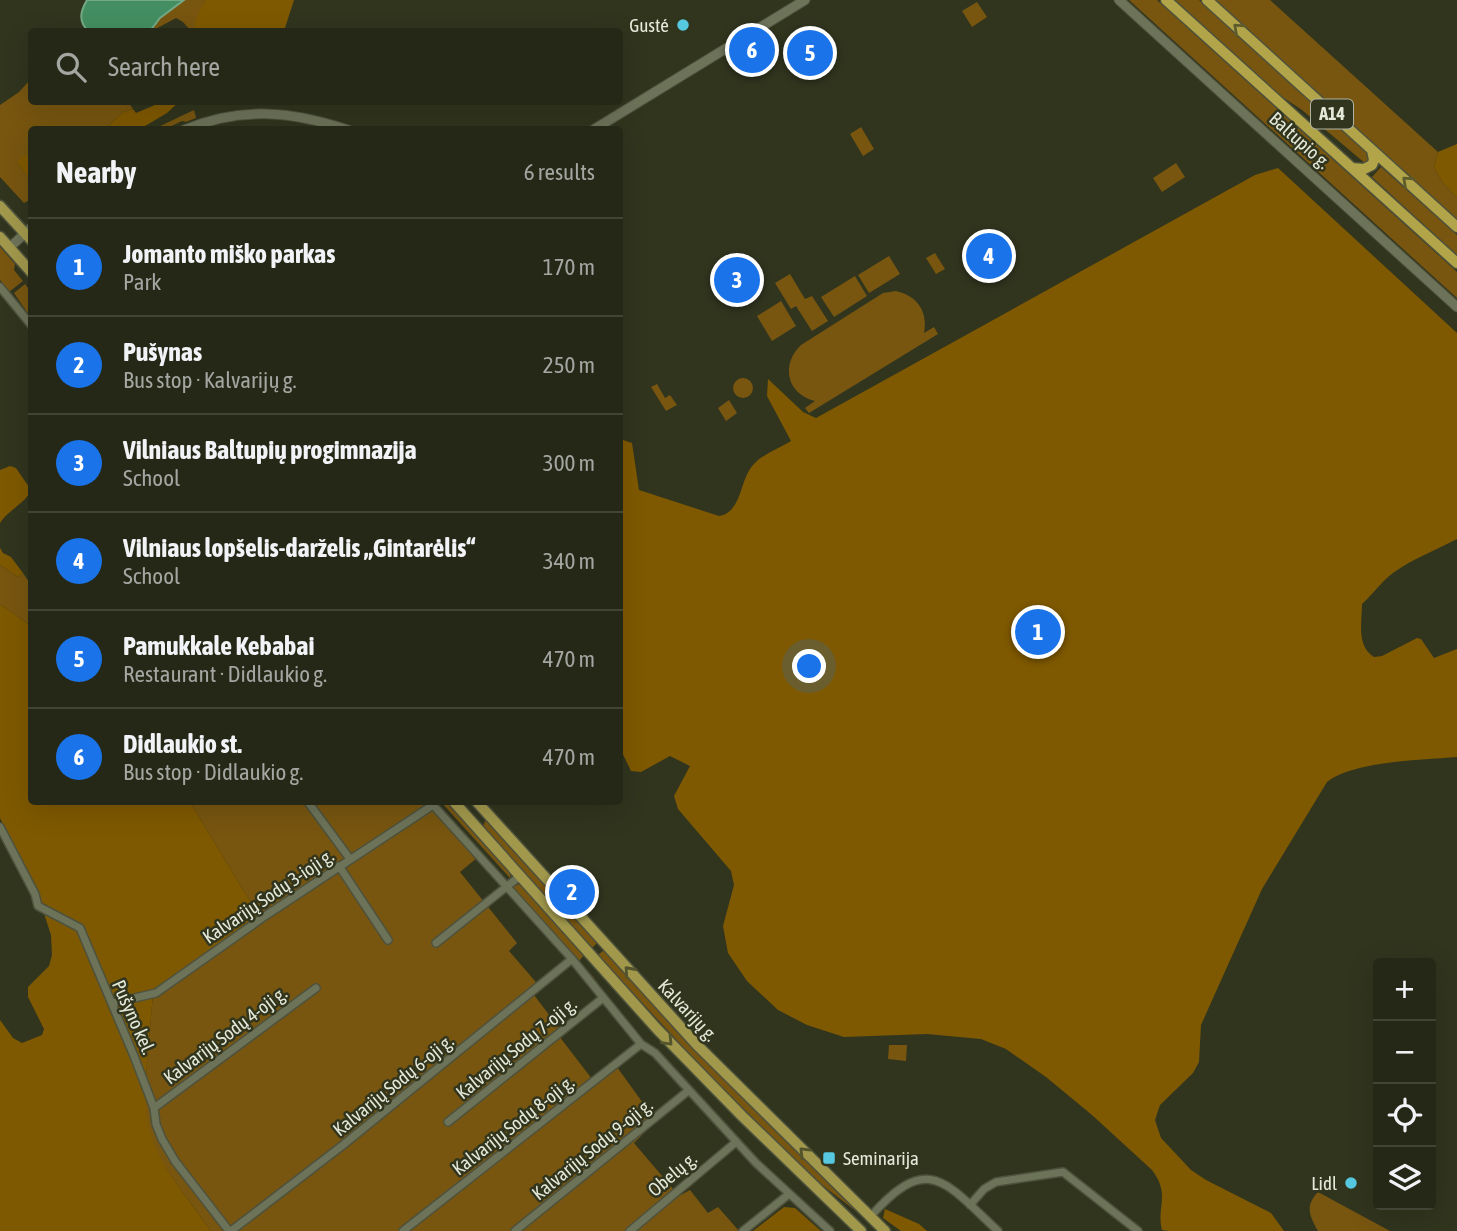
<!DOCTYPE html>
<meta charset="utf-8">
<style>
:root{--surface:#252816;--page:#313423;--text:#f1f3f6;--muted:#a3a6a1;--line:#424435;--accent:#1a73e8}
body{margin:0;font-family:"Asap Condensed",sans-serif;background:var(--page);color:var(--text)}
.controls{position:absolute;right:21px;bottom:21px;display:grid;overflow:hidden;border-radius:7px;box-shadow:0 7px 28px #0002}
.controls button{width:63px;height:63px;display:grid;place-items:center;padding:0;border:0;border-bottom:2px solid var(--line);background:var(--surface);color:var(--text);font:35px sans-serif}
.you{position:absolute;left:810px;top:667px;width:24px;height:24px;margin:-18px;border:5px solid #fff;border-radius:50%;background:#1a73e8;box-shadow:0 0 0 10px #1a73e833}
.badge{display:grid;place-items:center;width:46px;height:46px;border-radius:50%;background:var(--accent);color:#fff;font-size:23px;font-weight:700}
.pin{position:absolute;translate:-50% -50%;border:4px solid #fff;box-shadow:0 2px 7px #0006}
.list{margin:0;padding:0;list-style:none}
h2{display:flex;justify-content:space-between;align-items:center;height:91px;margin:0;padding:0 28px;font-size:30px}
h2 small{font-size:23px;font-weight:400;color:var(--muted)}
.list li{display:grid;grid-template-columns:46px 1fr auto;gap:21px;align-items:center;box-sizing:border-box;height:98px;padding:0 28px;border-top:2px solid var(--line)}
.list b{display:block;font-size:26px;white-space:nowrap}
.list p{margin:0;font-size:23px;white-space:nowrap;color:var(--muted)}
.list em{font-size:23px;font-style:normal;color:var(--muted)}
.icon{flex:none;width:38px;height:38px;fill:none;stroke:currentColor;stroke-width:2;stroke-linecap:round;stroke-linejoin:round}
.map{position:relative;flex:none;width:1457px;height:1231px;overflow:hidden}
.search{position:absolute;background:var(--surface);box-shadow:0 7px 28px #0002;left:28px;top:28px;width:595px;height:77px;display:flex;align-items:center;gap:18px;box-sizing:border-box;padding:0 24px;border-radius:7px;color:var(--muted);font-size:26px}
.panel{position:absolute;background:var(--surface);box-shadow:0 7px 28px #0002;left:28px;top:126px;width:595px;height:679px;border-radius:7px}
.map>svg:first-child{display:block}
</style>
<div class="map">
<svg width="1457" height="1231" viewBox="0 0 1457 1231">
<rect width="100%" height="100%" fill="#31351e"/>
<path fill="#785610" d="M184,0h21l-9,21 -1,10h-4l-8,-9 -7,-4 -26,14 10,-14z
M1129,0h28l300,272v26z
M1175,0h24l168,152 3,6 -4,6 -64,-54 -21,-14z
M1215,0h55l168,152 -4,15 9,16 14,15v21z
M977,2l10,15 -15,10 -10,-16z
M31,79l1,23h96l5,7 -10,3 -18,17 -73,1 -1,27 -14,5 14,20v17l-7,4 -24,-26v-72l19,-13z
M194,110l2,8 -10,4 -4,-1 -17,8h-11z
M861,127l13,22 -11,7 -13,-22z
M1176,163l9,14 -23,15 -9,-14z
M1381,167l76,68v20l-85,-78z
M0,247l15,17 -1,6 9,11 -14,11 -9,-12z
M935,253l10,16 -9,5 -10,-16z
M889,256l11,18 -31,19 -11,-18z
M790,274l15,25 7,-3 16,25 -16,10 -16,-25 -5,3 -16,-26z
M855,276l12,20 -33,21 -13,-20z
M25,284l6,8v26l-17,-25z
M896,291c22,5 32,21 28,42l10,-6 4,7 -129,79 -4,-5 10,-7c-29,-7 -34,-37 -14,-56l82,-52z
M781,301l15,25 -24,15 -15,-25z
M733 388a10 10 0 1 1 20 0a10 10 0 1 1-20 0Z
M657,384l8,14 5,-3 7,10 -11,6 -15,-24z
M729,400l8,13 -11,8 -8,-13z
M0,565l18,12 5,-4 8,12v41l-31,-22z
M190,802h237l51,55 -18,15 57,71 -8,8 32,37 -7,7 29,38 -4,3 33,43 22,-16 42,58 -22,22 45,53 11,-6 18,23 10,-6 21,24h-528c-20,-29 -45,-57 -59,-90 -14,-34 -1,-110 1,-149l106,-76z
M441,802h6l64,71 -1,5z
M485,821l4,1 108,121 -5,5 -109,-121z
M520,884l64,71 -5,6 16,18h-3l-78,-89v-4z
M604,950l92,102 162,158 -1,2 -40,-31 -95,-92 -124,-134z
M889,1045h18l-1,16 -18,-2z
M1318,1192l72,39h-72c-9,-16 -13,-25 0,-39z"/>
<path fill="#7f5901" d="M205,0h89l-10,31h-89v-10z
M162,102h17l-12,11 -27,16h-35l18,-17 10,-3 3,4z
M1457,144v54l-14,-15 -9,-16 4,-15z
M24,155l7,2v25l-14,-20z
M1278,168l179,165v206c-21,11 -45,20 -64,34 -11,8 -20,21 -31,31 0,18 -6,42 12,53l8,-1 35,-18 4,1 13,19 23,-9v108c-34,3 -104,4 -130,25l-65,107 -61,136 -2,37 -6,11 -33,32 -5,15 6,18 30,32 15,10 65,33 13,18h-116l-6,-1c-6,-23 9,-35 -10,-60l-60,-55 -46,-38 -40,-28 -25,-10 -54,-5 -83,3 -37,-12 -29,-15 -31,-29 -19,-28 -5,-27 11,-41 -3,-14 -53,-62 -4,-13 16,-30 -20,-10 -29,16 -10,-1 -11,-23v-309l12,4 7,47 80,26c24,-4 20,-37 35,-52 9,-10 26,-16 37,-23l-24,-45 1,-17 35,33 13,6 439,-243z
M10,466l6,2 15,22c-5,13 -23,20 -31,33v-53z
M0,548l3,5 8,4 12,16 -5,4 -18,-12z
M0,604l31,22 1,176h158l69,114 -106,76c-2,39 -15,115 0,149 13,33 38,61 58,90h-211v-211l13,18 9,5 20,-8 2,-6 -16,-32v-10l21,-21 3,-11 -1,-20 -13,-40 -38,-77z
M784,1207l11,1 26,23h-68z
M885,1209l34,15 8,7h-26l-18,-13z"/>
<path fill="#438e62" stroke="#74a986" stroke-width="2" d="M87,0h97l-24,18 -10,13 -61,1c-11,-11 -9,-20 -2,-32z"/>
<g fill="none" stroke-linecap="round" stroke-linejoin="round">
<g stroke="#4e523d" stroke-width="10">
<path id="minor" d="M0,287l32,39
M308,802l42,57
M433,805l139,154 69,85 14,9 101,110 74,68
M0,827l35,67 3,12 42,22 54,128 20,52 2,16 6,15 13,22 54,70
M339,866l49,74
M436,943l84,-67
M113,1003l43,-10 109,-77 168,-111 -2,-3
M154,1108l162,-120
M448,1122l155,-124
M970,1205l14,-16 12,-7 67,-10 75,59
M870,1217c58,-66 75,-35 128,14
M231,1231l112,-86 229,-186
M403,1231l238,-187
M515,1231l173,-140
M630,1231l106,-89
M743,1231l46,-37"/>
</g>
<g stroke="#4e523d" stroke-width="11">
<path id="tertiary" d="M1119,0l338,307
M184,130c56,-24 108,-19 164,0
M593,130l212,-130
M9,248l23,-21"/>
</g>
<g stroke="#4e523d" stroke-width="13">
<path id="primary" d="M0,206l32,35
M0,237l32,36
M454,802l203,227 85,87 119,115
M477,802l220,243 188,186"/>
</g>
<g stroke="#4e523d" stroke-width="13">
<path id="trunk" d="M1166,0l291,263
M1207,0l250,227
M1352,168l12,1 8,-4 2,-5 -2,-10"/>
</g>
<use href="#minor" stroke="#6d7359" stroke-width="7"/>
<use href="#tertiary" stroke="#6d7359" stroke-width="9"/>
<use href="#primary" stroke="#a1984c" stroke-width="10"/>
<use href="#trunk" stroke="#b2a448" stroke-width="10"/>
</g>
<defs><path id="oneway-chevron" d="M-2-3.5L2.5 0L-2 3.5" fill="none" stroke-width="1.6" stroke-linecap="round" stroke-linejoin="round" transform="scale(1.75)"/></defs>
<g stroke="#5e5c2d">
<use href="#oneway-chevron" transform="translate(1238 28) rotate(-138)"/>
<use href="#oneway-chevron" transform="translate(1407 181) rotate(-138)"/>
</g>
<g stroke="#53532c">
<use href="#oneway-chevron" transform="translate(629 971) rotate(-132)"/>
<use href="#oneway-chevron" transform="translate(668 1041) rotate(46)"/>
<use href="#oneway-chevron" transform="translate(804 1152) rotate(-135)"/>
</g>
<g fill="#56c9e0" stroke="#31351e" stroke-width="2.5">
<circle cx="683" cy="25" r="7"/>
<rect x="822" y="1151" width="14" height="14" rx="3.5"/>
<circle cx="1351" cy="1183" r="7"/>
</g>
<g text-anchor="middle" stroke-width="5" stroke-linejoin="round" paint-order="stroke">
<rect fill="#31351e" stroke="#afb3a2" stroke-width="2" x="1311" y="99.5" width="42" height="29" rx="5"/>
<g font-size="18" font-weight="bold" fill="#e5e9da">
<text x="1332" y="120">A14</text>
</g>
<g font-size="19" fill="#e5e9da" stroke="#31351e" text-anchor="end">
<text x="669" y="32">Gusté</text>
<text x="843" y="1165" text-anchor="start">Seminarija</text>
<text x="1337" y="1190">Lidl</text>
</g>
<g font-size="19" fill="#e5e9da" stroke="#31351e">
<text transform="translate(1300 140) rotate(42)" y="7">Baltupio g.</text>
<text transform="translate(268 896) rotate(-34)" y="7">Kalvarijų Sodų 3-ioji g.</text>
<text transform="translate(688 1010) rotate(47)" y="7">Kalvarijų g.</text>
<text transform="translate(134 1017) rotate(66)" y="7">Pušyno kel.</text>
<text transform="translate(225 1035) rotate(-37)" y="7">Kalvarijų Sodų 4-oji g.</text>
<text transform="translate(516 1048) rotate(-39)" y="7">Kalvarijų Sodų 7-oji g.</text>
<text transform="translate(393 1085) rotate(-39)" y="7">Kalvarijų Sodų 6-oji g.</text>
<text transform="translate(513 1125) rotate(-38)" y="7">Kalvarijų Sodų 8-oji g.</text>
<text transform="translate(592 1149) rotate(-39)" y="7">Kalvarijų Sodų 9-oji g.</text>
<text transform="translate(672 1174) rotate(-40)" y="7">Obelų g.</text>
</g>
</g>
</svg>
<div class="controls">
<button>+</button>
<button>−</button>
<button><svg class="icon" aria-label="locate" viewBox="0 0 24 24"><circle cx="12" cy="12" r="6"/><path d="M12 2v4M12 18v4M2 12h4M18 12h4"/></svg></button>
<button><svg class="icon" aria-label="layers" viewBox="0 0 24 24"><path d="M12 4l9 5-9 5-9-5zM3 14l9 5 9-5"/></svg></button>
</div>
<div class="you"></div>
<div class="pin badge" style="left:1038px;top:632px">1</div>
<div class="pin badge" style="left:572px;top:892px">2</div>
<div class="pin badge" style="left:737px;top:280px">3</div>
<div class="pin badge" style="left:989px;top:256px">4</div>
<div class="pin badge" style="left:810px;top:53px">5</div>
<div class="pin badge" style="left:752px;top:50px">6</div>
<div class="search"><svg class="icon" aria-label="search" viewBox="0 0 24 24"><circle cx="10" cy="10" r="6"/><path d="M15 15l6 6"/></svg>Search here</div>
<section class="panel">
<h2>Nearby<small>6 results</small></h2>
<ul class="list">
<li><span class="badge">1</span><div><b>Jomanto miško parkas</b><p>Park</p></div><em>170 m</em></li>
<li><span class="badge">2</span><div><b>Pušynas</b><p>Bus stop · Kalvarijų g.</p></div><em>250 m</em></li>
<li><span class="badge">3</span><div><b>Vilniaus Baltupių progimnazija</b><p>School</p></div><em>300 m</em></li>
<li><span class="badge">4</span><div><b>Vilniaus lopšelis-darželis „Gintarėlis“</b><p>School</p></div><em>340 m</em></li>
<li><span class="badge">5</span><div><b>Pamukkale Kebabai</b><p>Restaurant · Didlaukio g.</p></div><em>470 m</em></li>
<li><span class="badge">6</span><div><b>Didlaukio st.</b><p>Bus stop · Didlaukio g.</p></div><em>470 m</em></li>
</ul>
</section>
</div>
